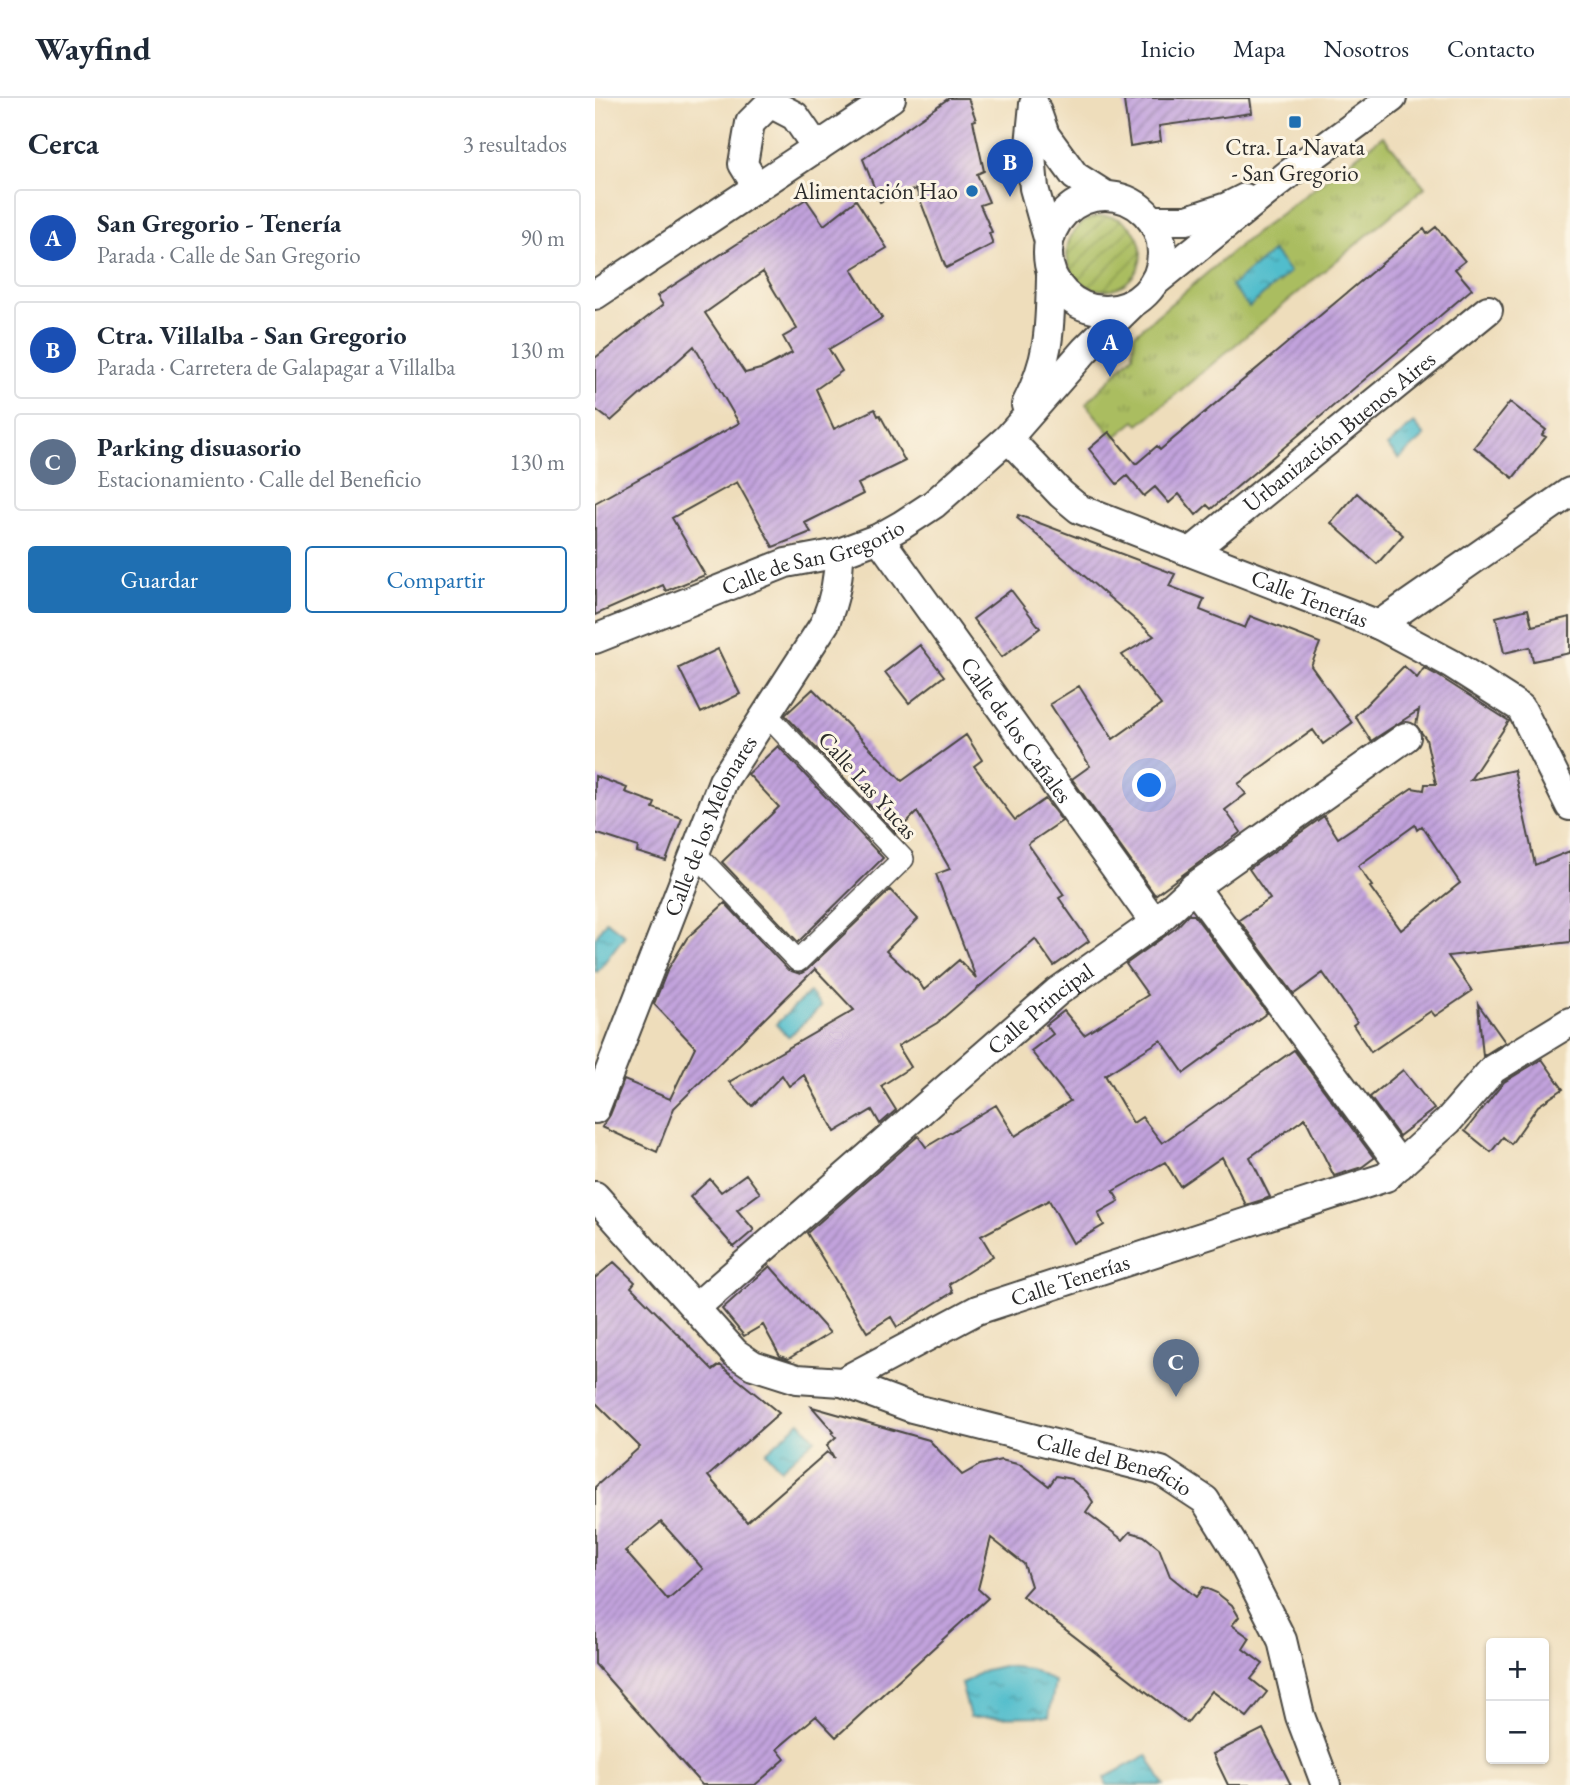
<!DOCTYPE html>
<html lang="es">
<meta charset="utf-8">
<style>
:root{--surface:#fff;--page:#f2f2f3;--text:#1f2937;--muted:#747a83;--line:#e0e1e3;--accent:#1f6fb2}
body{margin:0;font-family:"EB Garamond",serif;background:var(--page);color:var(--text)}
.controls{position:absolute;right:21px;bottom:21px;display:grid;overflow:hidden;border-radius:7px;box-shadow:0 2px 5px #0004}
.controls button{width:63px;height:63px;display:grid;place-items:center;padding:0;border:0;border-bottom:2px solid var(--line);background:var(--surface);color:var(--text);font:35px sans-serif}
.you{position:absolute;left:555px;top:688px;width:24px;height:24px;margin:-18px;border:5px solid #fff;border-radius:50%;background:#1a73e8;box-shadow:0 0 0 10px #1a73e833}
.badge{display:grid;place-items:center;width:46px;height:46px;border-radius:50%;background:var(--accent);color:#fff;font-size:23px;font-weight:700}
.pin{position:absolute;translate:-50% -58px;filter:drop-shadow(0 2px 4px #0008)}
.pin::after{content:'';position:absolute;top:37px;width:24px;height:21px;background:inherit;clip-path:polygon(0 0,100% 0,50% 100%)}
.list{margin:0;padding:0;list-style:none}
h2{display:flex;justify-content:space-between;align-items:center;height:91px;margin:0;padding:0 28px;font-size:30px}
h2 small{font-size:23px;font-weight:400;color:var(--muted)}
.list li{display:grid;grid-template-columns:46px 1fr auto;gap:21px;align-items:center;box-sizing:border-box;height:98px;margin:0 14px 14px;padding:0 14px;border:2px solid var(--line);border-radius:7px}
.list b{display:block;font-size:26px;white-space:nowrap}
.list p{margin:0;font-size:23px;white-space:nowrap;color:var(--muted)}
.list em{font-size:23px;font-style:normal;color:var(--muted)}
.actions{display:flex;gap:14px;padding:21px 28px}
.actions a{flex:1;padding:16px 0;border:2px solid var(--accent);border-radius:7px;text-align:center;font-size:24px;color:var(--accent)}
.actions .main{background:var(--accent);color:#fff}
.map{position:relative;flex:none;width:975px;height:1687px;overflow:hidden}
header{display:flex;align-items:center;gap:42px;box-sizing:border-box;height:98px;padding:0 35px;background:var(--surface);border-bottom:2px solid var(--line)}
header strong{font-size:33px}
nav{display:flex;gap:38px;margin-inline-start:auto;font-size:24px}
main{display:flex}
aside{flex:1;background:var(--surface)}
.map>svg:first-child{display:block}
</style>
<header>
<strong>Wayfind</strong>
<nav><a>Inicio</a><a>Mapa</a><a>Nosotros</a><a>Contacto</a></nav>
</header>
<main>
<aside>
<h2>Cerca<small>3 resultados</small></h2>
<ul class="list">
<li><span class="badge" style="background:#1a4fb4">A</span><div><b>San Gregorio - Tenería</b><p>Parada · Calle de San Gregorio</p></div><em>90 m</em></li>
<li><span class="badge" style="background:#1a4fb4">B</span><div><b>Ctra. Villalba - San Gregorio</b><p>Parada · Carretera de Galapagar a Villalba</p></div><em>130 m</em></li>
<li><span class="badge" style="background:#5c6f8a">C</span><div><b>Parking disuasorio</b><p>Estacionamiento · Calle del Beneficio</p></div><em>130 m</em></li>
</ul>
<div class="actions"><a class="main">Guardar</a><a>Compartir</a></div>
</aside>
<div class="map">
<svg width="975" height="1687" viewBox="0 0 975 1687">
<defs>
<pattern id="grass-tufts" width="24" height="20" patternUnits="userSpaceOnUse" patternTransform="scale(1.75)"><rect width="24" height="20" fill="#aabd61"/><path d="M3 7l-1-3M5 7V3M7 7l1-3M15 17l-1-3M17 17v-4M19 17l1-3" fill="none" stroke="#8b9a50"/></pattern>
<pattern id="garden-furrows" width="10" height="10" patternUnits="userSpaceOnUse" patternTransform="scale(1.75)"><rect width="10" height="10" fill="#aabd61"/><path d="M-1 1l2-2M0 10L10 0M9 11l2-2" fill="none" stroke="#8b9a50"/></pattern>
<pattern id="water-ripples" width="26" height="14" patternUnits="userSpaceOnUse" patternTransform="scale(1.75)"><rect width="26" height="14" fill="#51bdcc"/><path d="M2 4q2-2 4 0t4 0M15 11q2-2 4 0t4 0" fill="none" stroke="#439aa6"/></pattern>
<pattern id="building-hatch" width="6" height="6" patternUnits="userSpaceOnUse" patternTransform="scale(1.75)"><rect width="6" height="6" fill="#c2a3dd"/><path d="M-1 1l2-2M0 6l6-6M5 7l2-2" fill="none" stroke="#9e85b3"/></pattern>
</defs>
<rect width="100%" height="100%" fill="#fcf5e5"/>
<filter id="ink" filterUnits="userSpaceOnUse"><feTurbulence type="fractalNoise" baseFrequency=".0143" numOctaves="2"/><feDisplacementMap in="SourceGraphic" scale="14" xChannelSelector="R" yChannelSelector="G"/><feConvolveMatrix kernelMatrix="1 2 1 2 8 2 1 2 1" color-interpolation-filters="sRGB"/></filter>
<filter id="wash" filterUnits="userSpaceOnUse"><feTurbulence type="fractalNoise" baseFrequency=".00686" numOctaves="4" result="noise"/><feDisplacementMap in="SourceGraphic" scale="28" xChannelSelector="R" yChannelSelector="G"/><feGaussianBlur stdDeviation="1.57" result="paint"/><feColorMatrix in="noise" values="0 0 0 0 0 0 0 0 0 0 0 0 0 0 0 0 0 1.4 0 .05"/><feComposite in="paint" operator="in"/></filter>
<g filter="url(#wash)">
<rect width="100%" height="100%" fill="#edb"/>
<path fill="url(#grass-tufts)" stroke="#6a7446" stroke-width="2" d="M788,38l42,51 -286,238 -4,-4 -21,17 -28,-34 47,-49 1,-20 106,-90z"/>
<path fill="url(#garden-furrows)" stroke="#6a7446" stroke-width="2" d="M472 155a37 37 0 1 1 74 0a37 37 0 1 1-74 0Z"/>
<path fill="url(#water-ripples)" stroke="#3e747c" stroke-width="2" d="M678,153l17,21 -41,35 -18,-21z
M819,325l11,13 -26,23 -12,-13z
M11,823l19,14 -28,37 -2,-1v-33z
M214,895l12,14 -33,30 -12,-13z
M205,1324l15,17 -34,30 -15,-17z
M408,1568l28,3 24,13 -6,34 -79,1 -9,-33 24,-14z
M552,1657l17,30h-57l-3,-7z"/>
<g id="blocks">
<path fill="url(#building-hatch)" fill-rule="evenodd" d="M354,0h19l8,22 -3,1 11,50 -7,3 12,28 -9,3 12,27 -3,1 4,11 -47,24 -30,-79 -36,13 -17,-43z
M553,0h102l2,15 -93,13 2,15 -31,5 -6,-45z
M211,101l18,26 32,-25 31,48 -35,21 30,49 -53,31 13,22 -26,18 18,40 41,-20 3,7 2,-1 25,46 -47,23 5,10 -58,29 6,9 -38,15 -36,-65 -65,36 33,57 -39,16 -3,-6 -68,30v-112l144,-80 -45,-77 -83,75 -16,-12v-51l68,-53 -6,-9zM168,174l34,57 -14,8 9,16 -28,15 -19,5 -40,-60z
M841,129l29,34 -10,8 17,20 -261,220 -4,-4 -11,10 -17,-21 -10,9 -14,-16 -11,9 -17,-20 -10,8 -28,-35 20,-17 27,32 21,-18 3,4 251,-211 13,-10 3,5z
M915,304l36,28 -4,5 4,2 -33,41 -39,-31z
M762,395l46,42 -26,29 -46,-41z
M423,417l157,59 -6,12 35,13 -4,11 45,18 5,-12 70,27 -9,23 41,57 -29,21 -10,-14 -75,54 8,10 -21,16 16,22 -86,63 -83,-116 18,-13 -40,-62 29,-18 34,53 48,-34 -39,-50 32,-19 -137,-118z
M416,492l29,38 -38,29 -29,-38z
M933,511l4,17 38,-9v36l-37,8 -3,-14 -26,6 -8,-36z
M325,547l24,31 -35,27 -24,-31z
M123,551l22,45 -39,19 -22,-45z
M809,568l13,12 7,-10 13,7 72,46 -39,59 44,-10 21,95 35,-14v91l-122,14 24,35 -37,25 -4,-5 -60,41 -18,-27 4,-3 -34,-49 -29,21 -55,-74 31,-21 -21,-30 75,-53 14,22 74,-50 12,2 1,-6h11l-10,-45 -10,-14 3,-15 -48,31 -16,-25zM820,727l2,5 5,-4 38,57 -59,47 -31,-43 2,-1 -14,-20z
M218,591l89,92 64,-46 16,25 -8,6 41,54 30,-21 17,22 -34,23 36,51 -5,3 30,43 -35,25 -19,-27 -98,84 -39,23 13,21 -30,19 15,24 -16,14 -8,-14 -37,22 -31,-57 -15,11 -7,-11 -30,31 -23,-24 125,-72 -39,-41 -141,139 -17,44 -55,-25 8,-12 14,-35 46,19 25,-52 -41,-43 13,-33 20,-33 38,-35 63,67 12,4 7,-4 83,-80 28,29 -32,32 33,31 5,8 35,-30 17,18 -40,-104 14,-5 -33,-57 -21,21 -111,-118z
M183,648l105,112 -85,84 -76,-80 57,-55 -31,-33z
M0,678l32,12 -2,4 30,11 -2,5 29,10 -16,43 -29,-9 1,-5 -43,-14z
M593,817h6l73,98 -83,60 -23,-33 -56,35 28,48 9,-6 20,26 132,-93 80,108 -12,9 -28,9 -29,-58 -55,39 20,40 -5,2 -19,6 -24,-48 -42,29 -15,-24 -52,29 6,10 -21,12 6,12 -31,18 -24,-43 -68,36 12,20 -44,28 4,8 -56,35 -6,-10 -24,15 -60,-99 111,-97 8,11 70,-42 19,31 55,-35 -39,-50 22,-17 -7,-9 18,-14 20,24 64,-40 -22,-31 50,-36z
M883,906l27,38 -22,14z
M947,961l21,30 -25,17 -27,38 -8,-7 -12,15 -26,-21 39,-49z
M808,972l31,39 -35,27 -29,-39z
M151,1076l14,19 -23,17 17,20 -20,17 -44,-50 20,-18 11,13z
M19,1164l21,20 -4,5 82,83 7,-5 59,48 -71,63 39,46 80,-70 7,6 -7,-13 9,-8 -4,-4 2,-1 -22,-25 117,33 33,35 18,-10 21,-5 20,5 28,21 7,-10 15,3 15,12 7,11 -7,10 37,28 7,-8 14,4 15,12 11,28 26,21 7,-10 14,6 15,12 7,12 -7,8 18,13 -7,11 20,15 -12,15 16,13 -20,25 -35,-26 -25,32 -165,-127 9,-10 -7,-22 -33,-26 -13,51 10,9 -152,139 -20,-21 -39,33 8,10 -30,26h-53l-107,-121v-177l45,-40 -45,-45v-124zM66,1424l42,47 -35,31 -43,-49z
M175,1168l60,67 -42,26 -8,-3 -17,-31 -19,11 -22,-27z
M668,1631l28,56h-63l-15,-31z"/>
</g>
</g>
<g filter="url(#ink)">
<use href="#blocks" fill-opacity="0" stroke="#484641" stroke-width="2"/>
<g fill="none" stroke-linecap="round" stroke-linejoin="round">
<g stroke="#484641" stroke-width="24">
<path id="pedestrian" d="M99,754l104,109 105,-102 -137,-145"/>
</g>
<g stroke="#484641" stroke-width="32">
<g id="minor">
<path d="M175,5l25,13 22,32"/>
<path d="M439,6l-4,41 4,43 14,50"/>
<path d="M440,9l10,28 30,41 30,19"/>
<path d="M162,89l-14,-23 7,-41 20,-20"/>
<circle cx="510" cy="155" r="57"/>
<path d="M558,122h34l40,-13 18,-9"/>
<path d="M560,184l135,-109 102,-75"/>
<path d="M0,197l296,-197"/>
<path d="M431,307c24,-46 24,-77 25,-128"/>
<path id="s1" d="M413,340l53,56 18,15 300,116 73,39 69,44 49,98"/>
<path id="s2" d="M284,440l276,385"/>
<path id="s3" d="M596,454l297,-242"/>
<path d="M784,527l191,-133"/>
<path id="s4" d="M0,541l191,-76 53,-10 40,-15 23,-13 32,-21 74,-66 77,-88 46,-45"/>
<path d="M599,789l206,278"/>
<path id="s5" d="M0,1011l128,-328 102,-158c10,-24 14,-45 14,-70"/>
<path id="s6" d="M0,1098l140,157 18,12 44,14 45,3 135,-72 409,-133 62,-56 45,-52 77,-47"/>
<path id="s7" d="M100,1210l362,-316 98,-69 39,-36 212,-150"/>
<path id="s8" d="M247,1284l70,26 249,63 44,29 33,53 44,87 18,76 26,69"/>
</g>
</g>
<use href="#pedestrian" stroke="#fff" stroke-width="21"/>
<use href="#minor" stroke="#fff" stroke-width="28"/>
</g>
</g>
<g fill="#1f6fb2" stroke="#fcf5e5" stroke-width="2.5">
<rect x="693" y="17" width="14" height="14" rx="3.5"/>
<circle cx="377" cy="93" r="7"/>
</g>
<g text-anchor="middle" stroke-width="6" stroke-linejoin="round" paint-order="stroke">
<g font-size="23" fill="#2b2b2b" stroke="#fcf5e5">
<text x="700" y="57">Ctra. La Navata<tspan x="700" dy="26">- San Gregorio</tspan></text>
<text x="363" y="101" text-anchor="end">Alimentación Hao</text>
</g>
<g font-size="23" fill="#2b2b2b" stroke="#fcf5e5">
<text dy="8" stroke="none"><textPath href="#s3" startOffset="191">Urbanización Buenos Aires</textPath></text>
<text dy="8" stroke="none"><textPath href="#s4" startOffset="233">Calle de San Gregorio</textPath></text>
<text dy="8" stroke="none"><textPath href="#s1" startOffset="348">Calle Tenerías</textPath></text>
<text dy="8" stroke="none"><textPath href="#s2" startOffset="236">Calle de los Cañales</textPath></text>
<text transform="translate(273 687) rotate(48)" y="8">Calle Las Yucas</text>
<text dy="8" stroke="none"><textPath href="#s5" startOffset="306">Calle de los Melonares</textPath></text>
<text dy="8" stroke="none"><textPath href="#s7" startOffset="457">Calle Principal</textPath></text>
<text dy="8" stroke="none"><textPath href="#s6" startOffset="574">Calle Tenerías</textPath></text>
<text dy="8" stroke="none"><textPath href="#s8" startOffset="285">Calle del Beneficio</textPath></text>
</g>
</g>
</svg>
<div class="controls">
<button>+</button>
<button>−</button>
</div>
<div class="you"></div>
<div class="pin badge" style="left:515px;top:279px;background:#1a4fb4">A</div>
<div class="pin badge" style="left:415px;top:99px;background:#1a4fb4">B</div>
<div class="pin badge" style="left:581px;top:1299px;background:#5c6f8a">C</div>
</div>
</main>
